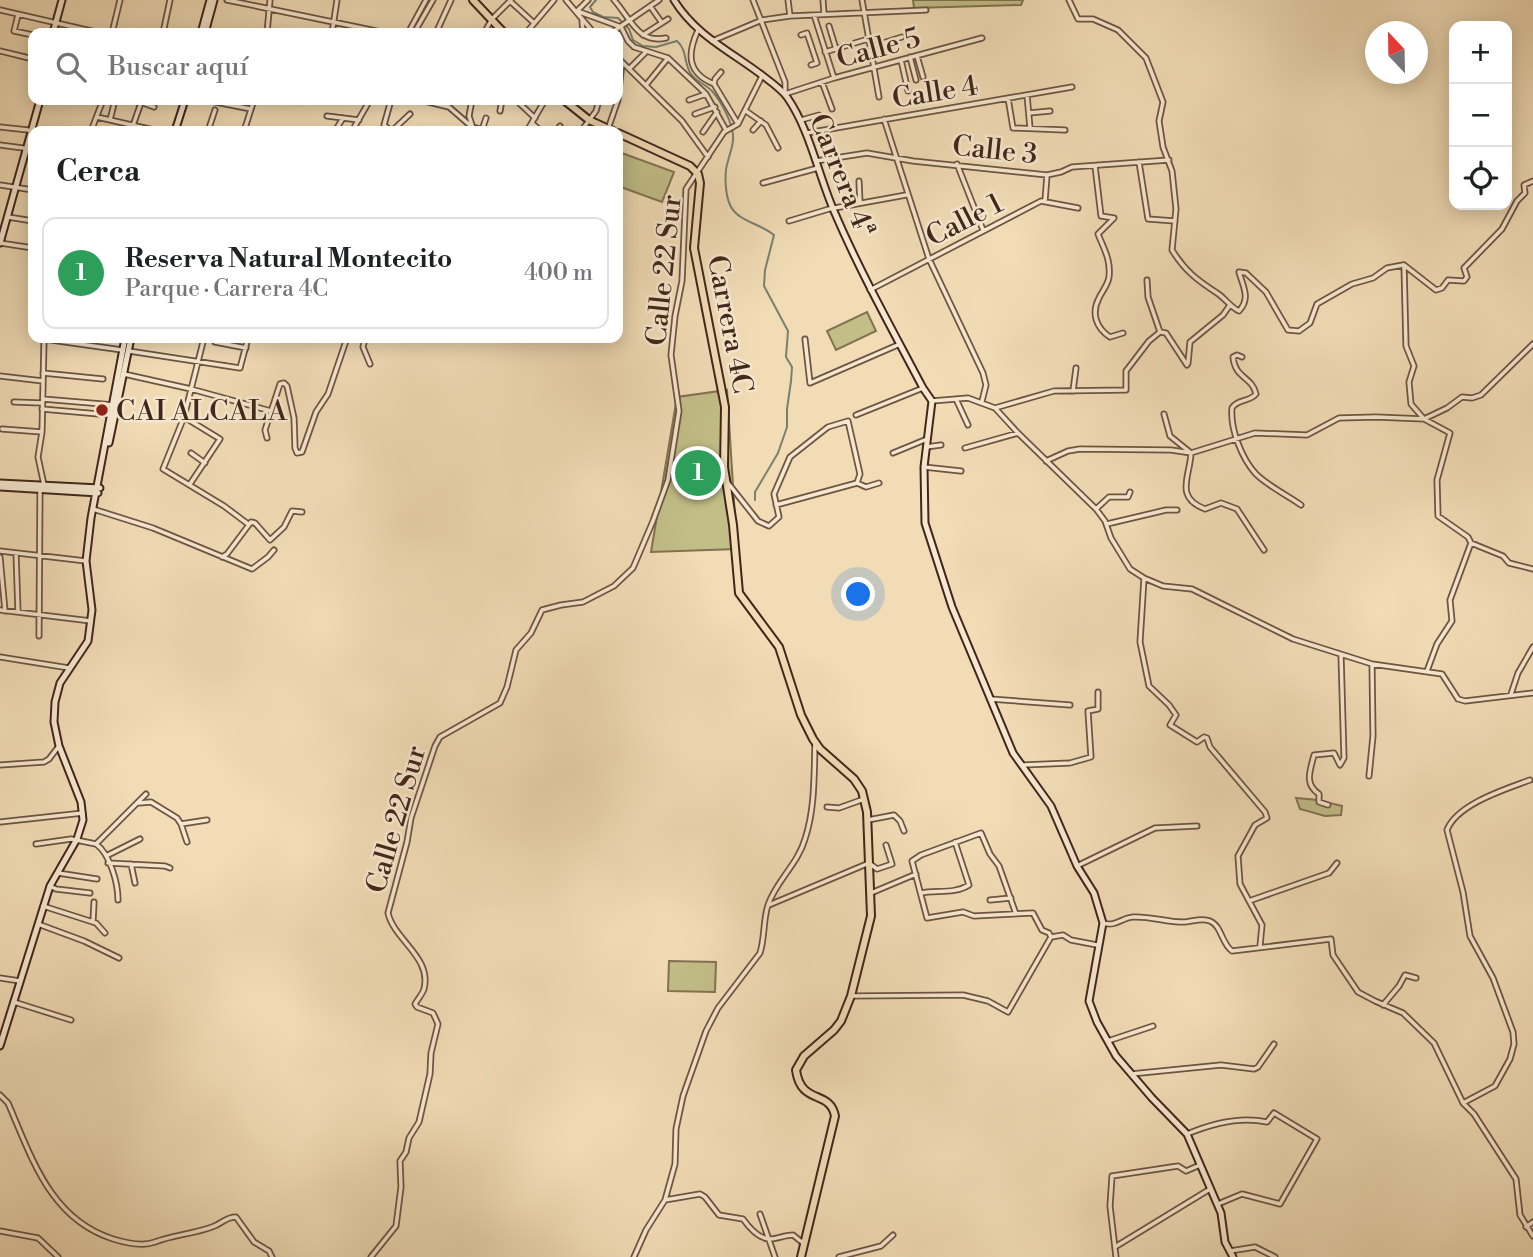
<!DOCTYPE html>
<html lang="es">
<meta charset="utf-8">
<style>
:root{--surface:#fff;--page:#f2f2f2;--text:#202124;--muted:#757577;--line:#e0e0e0;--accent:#8f2418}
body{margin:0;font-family:"Libre Bodoni",serif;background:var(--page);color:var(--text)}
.controls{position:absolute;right:21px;top:21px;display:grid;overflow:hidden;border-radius:14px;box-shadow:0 4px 18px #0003}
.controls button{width:63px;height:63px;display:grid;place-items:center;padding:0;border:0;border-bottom:2px solid var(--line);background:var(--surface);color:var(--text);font:35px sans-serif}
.compass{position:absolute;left:1365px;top:21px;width:63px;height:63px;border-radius:50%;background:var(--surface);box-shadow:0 4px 18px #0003;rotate:338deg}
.you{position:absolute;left:859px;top:595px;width:24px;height:24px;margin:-18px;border:5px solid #fff;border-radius:50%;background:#1a73e8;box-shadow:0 0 0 10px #1a73e833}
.badge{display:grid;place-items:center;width:46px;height:46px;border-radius:50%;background:var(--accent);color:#fff;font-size:23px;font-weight:700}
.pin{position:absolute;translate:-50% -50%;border:4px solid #fff;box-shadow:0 2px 7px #0006}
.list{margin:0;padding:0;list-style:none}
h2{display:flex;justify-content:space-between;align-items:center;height:91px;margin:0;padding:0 28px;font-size:30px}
h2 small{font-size:23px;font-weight:400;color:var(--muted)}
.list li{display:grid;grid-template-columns:46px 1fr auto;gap:21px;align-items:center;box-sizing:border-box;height:112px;margin:0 14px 14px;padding:0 14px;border:2px solid var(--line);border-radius:14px}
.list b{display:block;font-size:26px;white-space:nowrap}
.list p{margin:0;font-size:23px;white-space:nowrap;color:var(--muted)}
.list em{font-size:23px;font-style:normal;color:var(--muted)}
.icon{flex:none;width:38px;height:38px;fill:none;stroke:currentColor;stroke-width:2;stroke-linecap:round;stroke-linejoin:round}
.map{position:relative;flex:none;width:1533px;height:1257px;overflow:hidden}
.search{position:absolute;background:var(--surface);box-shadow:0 4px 18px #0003;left:28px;top:28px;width:595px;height:77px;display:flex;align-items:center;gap:18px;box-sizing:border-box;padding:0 24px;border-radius:14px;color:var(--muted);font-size:26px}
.panel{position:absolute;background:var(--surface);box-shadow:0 4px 18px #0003;left:28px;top:126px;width:595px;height:217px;border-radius:14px}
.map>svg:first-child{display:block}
</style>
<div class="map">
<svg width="1533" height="1257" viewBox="0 0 1533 1257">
<rect width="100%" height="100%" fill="#f1dcb6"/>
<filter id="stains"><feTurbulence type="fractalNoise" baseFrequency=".00286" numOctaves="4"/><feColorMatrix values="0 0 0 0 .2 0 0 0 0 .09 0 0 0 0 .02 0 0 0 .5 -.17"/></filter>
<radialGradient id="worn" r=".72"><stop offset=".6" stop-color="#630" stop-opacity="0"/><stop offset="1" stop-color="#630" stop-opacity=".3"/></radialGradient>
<path fill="#c2be88" stroke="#827252" stroke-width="2" d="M913,0h110l-2,5 -107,3z
M619,152l55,20 -12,30 -44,-16z
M867,312l9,19 -40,19 -9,-19z
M727,390l10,159 -86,3 26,-155z
M1296,798l22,2 24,6 -1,9 -16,1 -25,-7z
M669,961l47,1 -1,30 -47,-1z"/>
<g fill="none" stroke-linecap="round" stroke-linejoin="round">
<path stroke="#788070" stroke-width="2" d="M596,0l-6,7 3,5 10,5 15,1 11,11 4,11 10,6 13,1 21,-6c11,10 6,21 14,33 6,8 14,10 21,17 9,10 20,31 21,44 1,10 -3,17 -5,26 -4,11 -3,33 2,44 8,17 30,18 44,30l-9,35 -1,16 24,45 -2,26 6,10 -1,14 -4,28v18l-9,26 -23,39v8"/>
<g stroke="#6e5442" stroke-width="7">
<path id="street" d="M227,0l159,33
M566,0l28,33
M614,0c17,19 24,44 52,38
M753,0l32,82v12l49,-16 148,-40
M788,0l2,16
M823,0l1,14
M862,0l17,97
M1069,0l9,19h15l25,11 28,28 17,44 -4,19 4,26 9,24 4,38 -4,41c13,21 25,30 45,43 8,5 13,14 22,18 12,-13 4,-24 0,-39l7,1 20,19 22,38 11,1 11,-8 7,-19 35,-20 21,-6 14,-10 16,-3
M510,1l24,22
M650,6l12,17
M0,10l100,23
M577,11l44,16
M577,11l11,-11
M18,15l-4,16 19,4
M814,15l20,63
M582,21l1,12
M829,26l7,23
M621,27l7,14 6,6 34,11 38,36 20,36
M698,30c-11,24 -11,43 16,54
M112,33l8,-33
M163,33l7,-33
M267,33l3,-33
M332,33l5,-33
M408,33l18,-33
M414,33l19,-33
M436,33l15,-33
M484,33l8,-14 19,-19
M526,33l28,-33
M611,33l48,-33
M643,35l25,-16
M801,35l6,-2 10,30 -6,2
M712,41l50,-21 28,-4 136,-6
M870,47l32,-10
M0,51l33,8
M825,52l43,-13
M917,56l6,21
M910,57l6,23
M618,58l64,63 26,36
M901,60l7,31
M629,69l16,-16
M721,72l-6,7 -1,5 24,40
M822,82l10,27
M646,85l22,-27
M1027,95l3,33
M1008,98l5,30 52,2
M618,99l4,-36
M205,100l46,9
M391,100l-7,25 6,5h3l17,-16
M420,100l29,7 23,20 16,4
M689,100l17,-6
M141,102l13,5
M519,103l16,15
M500,111l2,-11
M746,111l20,14 12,23
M1029,113l21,-2
M695,114l20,-7
M327,116l32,4
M97,117l61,14
M884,119l45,140 54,114 3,12 -4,16
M110,120l5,-20
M801,120l18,-5
M532,123l9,8
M472,125l-3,-9 3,-16
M0,127l28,3
M608,129l10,-29
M482,130l4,-12
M753,130l8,-9
M91,131l12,-31
M131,131l11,-31
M208,131l7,-21
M244,131l10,-31
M335,131l8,-13
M352,131l18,-31
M464,131l8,-4
M527,131l18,-31
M556,131l4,-5
M581,131l15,-20 3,-11
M703,132l14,-20
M807,133l265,-46
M0,145l23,3
M816,161l51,-8 46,8 134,14 14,-3 11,-5 97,-7
M1139,162l9,57 27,2
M957,164l26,66
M1095,166l6,50 13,2 -16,16c6,15 13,26 11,43 -1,8 -7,14 -10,21 -8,15 -3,30 11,39l13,-4
M859,181l1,22
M763,183l55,-15
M0,185l33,5
M1045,201l2,-26
M8,217l25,4
M789,221l40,-12 77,-14
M0,243l33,5
M1404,265l2,81 8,20 -5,16 2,22 13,15 26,14 -13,47 1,36 30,21 3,6 -21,57 2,21 -15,23 -10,27
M1404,265l32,25 6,-2 6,-8 16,1 3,-4 -3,-9 38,-39 15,-28 8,-8 -1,-8 9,-4
M1147,280l1,17 12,35
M870,290l171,-89 37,7
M204,338l-20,79 -21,52 61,37 24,18
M365,338l-2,9 7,17
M44,339l78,11
M805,339l5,44 90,-39
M44,340l-2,92 -4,25 6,28
M215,342l31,6
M129,351l111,17 8,-30
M1242,357l-5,-2 -4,2c2,22 19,19 23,37 -6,8 -19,5 -24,14 -2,21 10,51 24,66 12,12 31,21 45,31
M1188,363l2,-21 33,-27 7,-10
M43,373l60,6
M124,374l67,15 80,22
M0,376l43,5
M1073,391l3,-23
M43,399l71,6
M956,399l12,26
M932,401l36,-3 27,10 23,25 78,76 9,12 6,17 19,31 14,9 19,8 29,3 101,50 79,25 70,10 16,25 7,2 68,-8
M14,402l28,1
M995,408l59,-17 72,-1v-19l23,-30 11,-9 6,1 21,32
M42,409l68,6
M1164,414l6,22 21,17c-1,24 -17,44 14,56l16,-6 16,6 27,41
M856,415l67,-27
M184,417l36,22 -30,45
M2,429l40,3
M267,438l-2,-8 15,-46 4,-1 3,3 7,32 1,30 2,5 5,-1 14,-40 12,-18 19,-56
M926,447l15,-2
M965,448l53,-15
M191,453l14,10
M893,453l34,-14
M1046,461l22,-10 12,-2 91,1 20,3 64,-20 52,2 32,-17 37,-1 48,2 23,-11 15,-11 10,1 9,-3 52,-51
M924,467l37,4
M728,483l30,38 11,5 10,-9 -5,-23 16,-37 38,-30 20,-6 12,53 -3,9
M857,483l9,4 13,-4
M776,505l81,-22
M93,509l60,19 99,41 16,-12 6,-7
M1096,509l13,-12h19l2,-5
M1107,524l59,-14h11
M1471,543l32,13 6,7 24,6
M0,551l86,10
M16,553l2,59
M0,557l5,54
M222,557l5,-3 24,-32 4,1 15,17 14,-13 8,-16 10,1
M1144,578l-4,64 9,44 20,19 7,10 -6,10 27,17 7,-5 3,1 3,9 55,65 2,6 -12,7 -17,31 2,28 22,41 -2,21
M0,610l91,11
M39,636l1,-146
M0,657l69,11
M1511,694l7,-21 15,-26
M990,699l80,6
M0,765l44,-3 5,-3 10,-13
M1023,765l47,-2 21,-6 -3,-46 10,-2v-17
M1369,776l4,-40 -1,-72
M139,803l12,-1 26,16 4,6 6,18
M1328,805l-9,-3v-8c-15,-10 -9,-23 -5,-39l20,-2 6,12 4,-7 -3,-103
M827,807l12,1 25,-9
M868,820l26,-5 6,6 4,10
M0,822l83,-9
M181,824l26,-4
M36,844l35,-5 25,5 50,-50
M96,844c14,10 22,39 22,56
M106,856l34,-17
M108,863l57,3 5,2
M131,864l4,19
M1077,866l78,-38 42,-2
M58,873l39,6
M50,886l6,3 34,4
M871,893l45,-19
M921,893c16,-3 34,1 48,-8l-14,-43
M990,900l21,-2
M1249,901l80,-28 8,-10
M769,905l100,-42 8,6 15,-5 -6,-19
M43,906l53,17 9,10
M1016,914l-17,-48 -9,-12 -9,-21 -60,22 -9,6 15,57 36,-6 11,4 59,-3 9,17 7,3 2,4
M93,922l1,-20
M1103,923c13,4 18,-5 30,-6 17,-1 33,5 50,5 9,0 18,-5 27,-1 12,5 11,22 22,30l99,-12 2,16 25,37 17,9 28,12 31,30 29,60 11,11 42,65 4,36 13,21
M38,924l46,17 35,17
M0,978l20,3
M851,996l112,-1 25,6 20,11 43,-75 12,-2 8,5 26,5
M14,1002l57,18
M1383,1005l16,-19 6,-11 11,3
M1108,1041l45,-15
M1131,1074l90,-9 33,4 4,-2 16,-23
M0,1095l8,8c24,55 42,116 105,136 13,4 29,8 42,3 18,-7 38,-8 57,-15 10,-3 13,-10 24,-10l18,25 15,9 3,6
M1463,1103l32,-17 15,-27 4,-15 -1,-12 -20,-54 -23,-42 -7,-44 -16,-62c10,-26 59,-41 83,-50
M1187,1134c26,-11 53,-18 80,-12l7,-9 43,26 -37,65 -38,-10 -24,10
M665,1200l35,-6 5,3 14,18 24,4c5,7 16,20 27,20 7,0 15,-4 23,-4l10,8
M760,1214l15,43
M1526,1227l7,-5
M0,1231l38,7 20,19
M1115,1247l95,-58
M1230,1251l25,-4 20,10
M371,1257l25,-31 5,-39 -1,-26 6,-9 3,-14 10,-16 11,-48 1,-21 7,-29 -5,-11 -16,-6 -2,-3c3,-5 8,-11 9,-15 8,-32 -30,-49 -36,-76l19,-71 4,-24 24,-72 5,-9 60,-34 7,-16 9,-37 15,-17 11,-23 19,-5 22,-3 31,-16 19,-18 20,-47 15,-41 11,-69 -8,-56 4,-39 7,-35 4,-92 38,-57 14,-8 24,-48
M634,1257l12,-27 19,-30 10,-36 1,-35 7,-33 23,-65 12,-23 42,-55c5,-16 3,-33 8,-48 8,-24 30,-41 37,-66 10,-30 9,-64 10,-96
M839,1257l42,-11 12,-11
M1116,1257l-6,-51 2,-30 66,-10 8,5 14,-6"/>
</g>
<g stroke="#42261b" stroke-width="9">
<path id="secondary" d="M674,0c21,35 58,52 89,76 8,6 18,13 24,21 23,33 31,77 47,114 26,61 58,118 89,177l9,13 -8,66 1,56 27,84 61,146 38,53 26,60 17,27 9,30 -14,78 8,21 19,34 36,42 35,36 34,79 4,29 8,15
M53,33l9,-33
M201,33l9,-33
M205,33l9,-33
M175,131l10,-31
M0,243l40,-143
M109,443l22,-105
M0,483l100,5
M0,487l98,6
M0,1046l50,-160 27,-47 6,-19 -2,-18 -22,-56 -5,-24 1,-20 5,-19 28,-42 4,-31 -6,-49 5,-43 34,-180"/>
</g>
<g stroke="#42261b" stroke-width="10">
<path id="primary" d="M473,0l31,33
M564,100l25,20 24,11
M618,133l72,33 8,8 2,9 -6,65 31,159 -1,60 9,58 6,68 40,54 22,68 12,24 7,10 34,30 8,12 5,21 4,104 -20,80 -10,25 -7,9 -30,26 -8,14c5,36 34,19 39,46l-34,141"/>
</g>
<use href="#street" stroke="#f6e8d0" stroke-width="3.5"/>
<use href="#secondary" stroke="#f6e8d0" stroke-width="5"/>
<use href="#primary" stroke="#f1dcb6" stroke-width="6"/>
</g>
<circle fill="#8f2418" stroke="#f6e8d0" stroke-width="2.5" cx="102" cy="410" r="7"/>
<g text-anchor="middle" stroke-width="5" stroke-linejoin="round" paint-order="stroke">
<g font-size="28" fill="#42261b" stroke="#f6e8d0">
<text transform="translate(878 47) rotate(-15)" y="10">Calle 5</text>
<text transform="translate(935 91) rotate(-9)" y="10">Calle 4</text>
<text transform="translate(995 149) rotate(6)" y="10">Calle 3</text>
<text transform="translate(843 175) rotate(68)" y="10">Carrera 4ª</text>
<text transform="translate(964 219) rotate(-27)" y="10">Calle 1</text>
<text transform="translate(663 270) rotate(-84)" y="10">Calle 22 Sur</text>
<text transform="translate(731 324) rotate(79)" y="10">Carrera 4C</text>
<text transform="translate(395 819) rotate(-74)" y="10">Calle 22 Sur</text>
</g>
<g font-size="28" fill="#42261b" stroke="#f6e8d0" text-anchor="start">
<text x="116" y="420">CAI ALCALA</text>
</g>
</g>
<rect width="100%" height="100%" filter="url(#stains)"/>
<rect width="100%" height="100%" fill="url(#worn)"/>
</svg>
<div class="controls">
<button>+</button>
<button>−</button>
<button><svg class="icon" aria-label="locate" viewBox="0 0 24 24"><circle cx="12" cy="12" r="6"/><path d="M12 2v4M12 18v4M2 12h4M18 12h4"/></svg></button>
</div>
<svg class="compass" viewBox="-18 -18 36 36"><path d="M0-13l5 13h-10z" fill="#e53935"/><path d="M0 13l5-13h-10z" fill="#757577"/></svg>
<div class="you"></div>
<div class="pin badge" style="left:698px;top:473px;background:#2e9e5b">1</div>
<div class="search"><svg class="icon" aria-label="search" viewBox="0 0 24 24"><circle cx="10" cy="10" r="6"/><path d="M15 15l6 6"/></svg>Buscar aquí</div>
<section class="panel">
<h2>Cerca<small></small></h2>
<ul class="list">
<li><span class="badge" style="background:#2e9e5b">1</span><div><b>Reserva Natural Montecito</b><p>Parque · Carrera 4C</p></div><em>400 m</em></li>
</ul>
</section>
</div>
